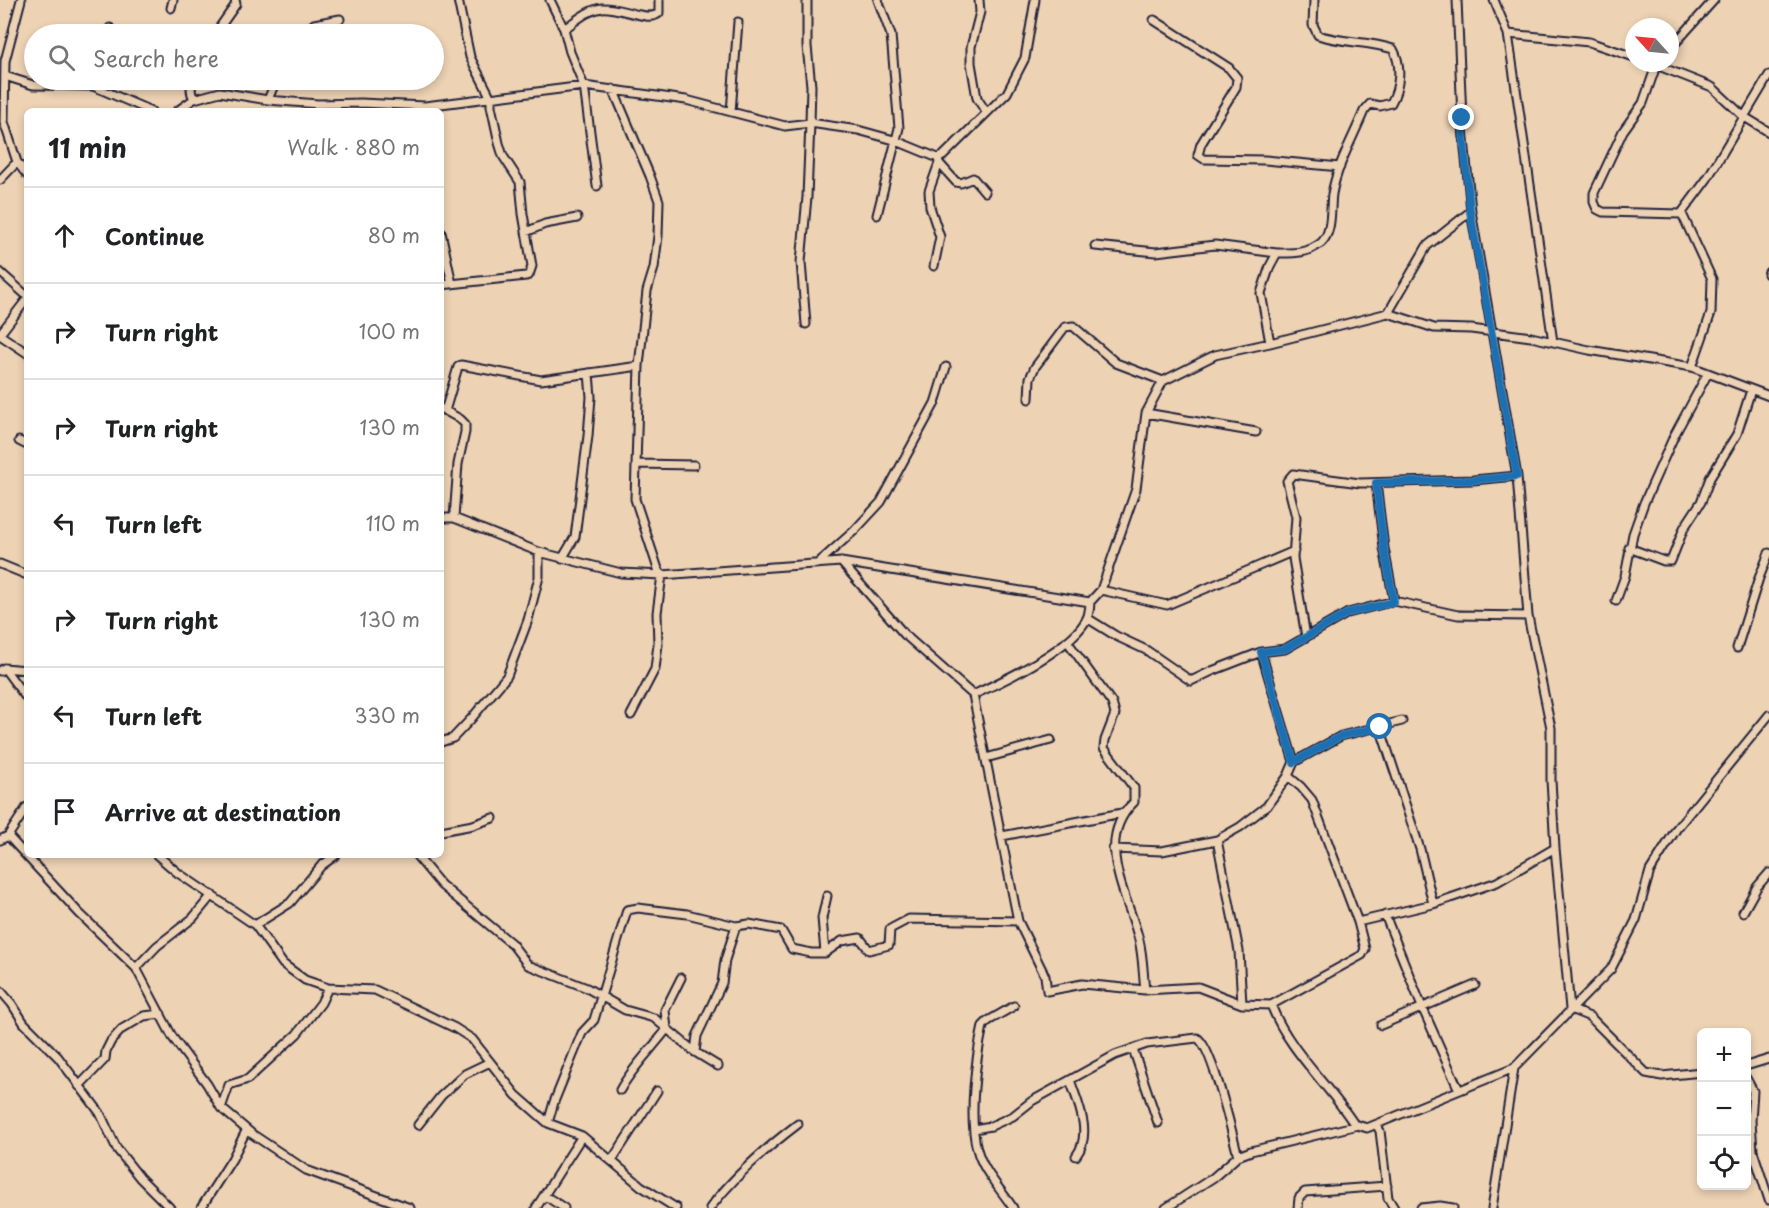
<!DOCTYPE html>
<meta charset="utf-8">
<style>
:root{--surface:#fff;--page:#f2f2f2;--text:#202124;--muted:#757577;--line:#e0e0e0}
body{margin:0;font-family:"Playpen Sans",sans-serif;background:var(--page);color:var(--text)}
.controls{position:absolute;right:18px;bottom:18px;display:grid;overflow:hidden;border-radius:9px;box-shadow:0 3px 9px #0003}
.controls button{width:54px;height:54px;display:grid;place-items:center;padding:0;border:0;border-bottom:2px solid var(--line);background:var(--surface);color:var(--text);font:30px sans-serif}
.compass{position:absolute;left:1625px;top:18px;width:54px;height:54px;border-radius:50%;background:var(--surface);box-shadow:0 3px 9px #0003;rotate:297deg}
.stop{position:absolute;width:18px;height:18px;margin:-14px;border:4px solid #1f6fb2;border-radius:50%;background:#fff}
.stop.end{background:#1f6fb2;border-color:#fff;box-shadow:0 2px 6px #0008}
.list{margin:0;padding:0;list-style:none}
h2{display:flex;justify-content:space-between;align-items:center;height:78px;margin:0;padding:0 24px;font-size:26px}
h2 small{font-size:20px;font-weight:400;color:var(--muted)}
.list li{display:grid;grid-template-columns:39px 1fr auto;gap:18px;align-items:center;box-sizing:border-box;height:96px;padding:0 24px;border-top:2px solid var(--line)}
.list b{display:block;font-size:22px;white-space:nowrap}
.list em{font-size:20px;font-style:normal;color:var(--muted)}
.icon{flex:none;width:33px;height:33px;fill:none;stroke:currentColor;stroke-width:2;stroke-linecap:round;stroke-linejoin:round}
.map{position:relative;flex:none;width:1769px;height:1208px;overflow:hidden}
.search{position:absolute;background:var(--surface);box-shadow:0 3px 9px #0003;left:24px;top:24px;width:420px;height:66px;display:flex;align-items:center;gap:15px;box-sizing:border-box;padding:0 21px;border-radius:33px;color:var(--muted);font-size:22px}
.panel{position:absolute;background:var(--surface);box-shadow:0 3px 9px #0003;left:24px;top:108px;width:420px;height:750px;border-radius:9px}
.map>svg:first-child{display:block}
</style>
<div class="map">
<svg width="1769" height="1208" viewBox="0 0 1769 1208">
<rect width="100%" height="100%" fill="#edd2b4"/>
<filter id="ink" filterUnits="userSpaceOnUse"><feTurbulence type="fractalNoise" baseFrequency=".0167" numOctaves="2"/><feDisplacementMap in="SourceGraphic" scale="12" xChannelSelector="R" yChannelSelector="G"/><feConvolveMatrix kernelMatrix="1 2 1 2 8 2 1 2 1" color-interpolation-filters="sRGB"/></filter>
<g filter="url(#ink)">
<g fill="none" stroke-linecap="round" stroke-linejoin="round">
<g stroke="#22223b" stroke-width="11">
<path id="street" d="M21,0l-16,61 -1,61 13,40 10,13
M550,0l14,29 6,23 14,34 13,100
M979,0l1,12 -9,35v16l6,35 9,14
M1457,0l5,118 9,93 46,265 11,140 23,112v52l4,68 15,161 20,8 56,56 16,3 40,-4
M1494,0l14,34 45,308
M171,8l2,-8
M1154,20l75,48 8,10 -1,9 -35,57 -3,11 6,4 61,1 75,7
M564,29c12,-8 23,-19 38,-21 16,-2 47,15 57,5v-13
M108,34l2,-6
M215,34l21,-30 -1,-4
M303,34l11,-10 26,-5
M1508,34l81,8 45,15
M1670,49l44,-49
M1651,63l61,24 31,29 26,16
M1657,63l-14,40 -20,28 -29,62v9l3,7 6,3 78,2 2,2 29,63 -1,34 -19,54
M5,76l28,9 60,1 58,25
M194,80c-4,6 -4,12 0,19
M613,89l37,87 9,25 -1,35 -4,32 -7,23 -8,75 -4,133 23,70 4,6 -5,38 1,31 -3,25 -24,46
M268,100l8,-20
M177,111l17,-12 26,-7 48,8 50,4 43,-1 64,3 159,-20 102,14 99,26 25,-3 48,7 36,10 44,18 5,-2 64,-63 18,-35 10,-58
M731,112l7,-90
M939,163l17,19 5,1 12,-5 12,14
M0,180l17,-18
M1681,214l26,-35 62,-104
M877,215l22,-87 -8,-93 -13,-35
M441,232l11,52
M526,232l19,-8 32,-6
M1095,246l61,6 59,-7 62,8
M934,266l6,-29 -10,-30 -1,-16 10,-28 -1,-5
M0,272l27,24
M1768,274l1,-2
M441,285l85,-9 3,-1 3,-9 -9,-52 -3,-32 -17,-26 -4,-13 -8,-37v-8l-21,-41 -12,-57
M1388,313l39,-67 44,-35
M806,324l-5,-62 6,-65 3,-74 1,-37 -4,-40v-46
M0,334l27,-35
M0,335l27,18
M1270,343l-9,-50 9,-27 7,-13c16,0 30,1 44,-10 12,-11 9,-34 11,-49 5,-29 21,-56 32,-83l6,-7 10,2 11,-3c9,-16 11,-38 2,-54 -25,-8 -51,-6 -75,-14l-5,-10 1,-25
M1029,399l1,-21 5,-11 30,-40 8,-1 43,37 47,18
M442,409l18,10 5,5v8l-7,32 -4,54
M445,411l13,-44 3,-2 80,15 98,-14
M1146,413l110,19
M19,441l8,4
M636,464l58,1
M1376,483l8,65 10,53
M441,518h13l85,34 82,21 41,2 179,-13 249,40 11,-12 35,-101 10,-76 17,-32 52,-26 55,-12 118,-30 46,15 37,1 60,8 58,13 103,17 77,29
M1629,548l35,13h7l13,-33 17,-26 9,-24 27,-44 14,-44
M562,559l13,-22 13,-101 3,-39 -2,-24
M841,562l64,73 68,60 45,226 27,55 2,15 35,-7 63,6 53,-3 44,17 29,1c18,46 57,79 83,119l13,4 147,-60 97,-99 25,-49 14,-49 27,-43 92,-113
M0,564l27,11
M817,564l38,-34 26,-28 54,-99 11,-36
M1101,590l66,15 127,-54
M1616,601l9,-25 8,-42 11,-31 30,-67 34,-63
M1087,618l29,18 30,14 45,31 21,-10 49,-19 24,-3 63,-36 46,-12 64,14 70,1
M1306,637l-13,-79 3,-41 -9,-36 6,-7 67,9 113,-3 44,-4
M1067,641l45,62 3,11 -10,26 -1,8 30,40v14c-41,39 -6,93 5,138 4,16 4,34 6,50
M1737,648l22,-70 10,-25
M1261,652l33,110
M4,668l23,31
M0,671l4,-3 23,2
M973,695c30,-14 103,-48 115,-79 1,-4 2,-9 2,-14
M1380,727l40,122 13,55
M441,742l12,-4 18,-19 36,-43 21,-56 11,-43v-25
M986,758l65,-18
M441,831l32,-6 20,-7
M8,836l71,77 57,55 37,70 34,46 14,24 31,26 54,36 104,38
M1002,836l120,-23
M0,840l8,-4 19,-29
M1217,840l22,111 3,53
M1113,849l49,2 55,-11 23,-13 27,-21 21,-30 6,-14 47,-26 61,-15
M157,855l21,18 77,52 28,39 22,16 23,8 47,2 80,38 17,11 44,56 32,28 34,13 59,50 35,22
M416,855l25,30 71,59 16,21 59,23 38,22 29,8 41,34 23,14
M1743,912l14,-25 12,-14
M1385,915l37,92 37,83
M1358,922l75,-18 64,-22 58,-34
M255,925l35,-22 31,-37 15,-11
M825,953l-3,-35 5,-22
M136,968l21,-22 36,-28 19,-23
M0,990l12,14 12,19 34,34 42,56 17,36 23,29 30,30
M1271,1005l91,-50 3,-6 -7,-27 -46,-122 -11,-13 -13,-11
M1381,1025l94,-40
M1133,1049l25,74
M695,1052l2,-16 25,-53 3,-23 11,-34
M1746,1066l23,-7
M1746,1078l7,13 -2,30 2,30 16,49
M1070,1080c8,23 23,54 6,76
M79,1086l26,-27 1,-8 5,-10 11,-12 22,-13 17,-2
M620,1090c12,-22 31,-40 47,-61l-2,-19 16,-32
M221,1108l8,-23 19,-6 49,-45 24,-31 7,-15
M548,1123l6,-21 28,-69 12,-13 33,-110 11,-2 49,6 49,12 13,-2 32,6 11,19 19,4h14l17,-12 18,-3 9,12 20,-5 1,-16 19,-10 109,2
M418,1125l23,-29 24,-22 25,-12
M1377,1126l3,5 8,67 6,10
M974,1129l17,-3 22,-10 19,-15 83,-46 32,-11 50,-6c15,7 36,99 41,118
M612,1160l45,-69
M544,1195l20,13
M201,1208l31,-49 14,-28 4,2
M536,1208l46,-72
M710,1208c25,-33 55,-59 88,-84
M1013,1208c-12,-19 -30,-36 -36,-59 -9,-32 -1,-91 6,-123l5,-5 26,-15
M1166,1208l48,-31 24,-21 13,-5 107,-26
M1298,1208l1,-10 6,-6 82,-6
M1421,1208l19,-2 13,2
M1492,1208l22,-140"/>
</g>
<use href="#street" stroke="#edd2b4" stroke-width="7"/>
</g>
</g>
<g fill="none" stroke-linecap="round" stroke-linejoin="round" filter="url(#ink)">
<path stroke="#1f6fb2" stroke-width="8" d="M1380,727l-39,9 -47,26 -33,-110 24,-3 63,-36 46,-11 -10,-54 -8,-65 97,-3 44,-4 -47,-265 -8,-93"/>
</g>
</svg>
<div class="controls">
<button>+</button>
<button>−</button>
<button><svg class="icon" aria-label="locate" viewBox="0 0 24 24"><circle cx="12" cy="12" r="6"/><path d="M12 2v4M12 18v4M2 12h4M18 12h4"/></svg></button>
</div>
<svg class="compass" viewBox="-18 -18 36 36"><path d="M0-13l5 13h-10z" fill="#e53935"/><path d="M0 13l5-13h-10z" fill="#757577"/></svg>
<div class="stop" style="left:1380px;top:727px"></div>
<div class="stop end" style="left:1462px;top:118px"></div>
<div class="search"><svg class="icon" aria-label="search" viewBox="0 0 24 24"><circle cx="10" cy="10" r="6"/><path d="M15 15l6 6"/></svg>Search here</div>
<section class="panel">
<h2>11 min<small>Walk · 880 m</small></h2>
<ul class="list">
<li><svg class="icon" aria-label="ahead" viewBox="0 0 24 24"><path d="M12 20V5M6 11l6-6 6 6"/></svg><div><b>Continue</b></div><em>80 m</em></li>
<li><svg class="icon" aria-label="right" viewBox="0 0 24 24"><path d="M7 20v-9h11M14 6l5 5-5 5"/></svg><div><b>Turn right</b></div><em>100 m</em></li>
<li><svg class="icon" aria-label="right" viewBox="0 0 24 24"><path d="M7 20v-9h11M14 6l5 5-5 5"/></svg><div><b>Turn right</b></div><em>130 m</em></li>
<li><svg class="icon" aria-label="left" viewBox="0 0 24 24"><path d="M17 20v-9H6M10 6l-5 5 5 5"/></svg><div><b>Turn left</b></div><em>110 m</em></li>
<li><svg class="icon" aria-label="right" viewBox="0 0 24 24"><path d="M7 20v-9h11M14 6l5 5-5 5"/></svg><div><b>Turn right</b></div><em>130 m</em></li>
<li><svg class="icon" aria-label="left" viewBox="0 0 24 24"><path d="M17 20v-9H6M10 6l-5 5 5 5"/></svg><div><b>Turn left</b></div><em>330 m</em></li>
<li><svg class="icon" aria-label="arrive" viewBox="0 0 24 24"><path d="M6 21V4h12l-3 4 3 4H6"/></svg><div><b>Arrive at destination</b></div></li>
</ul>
</section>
</div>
